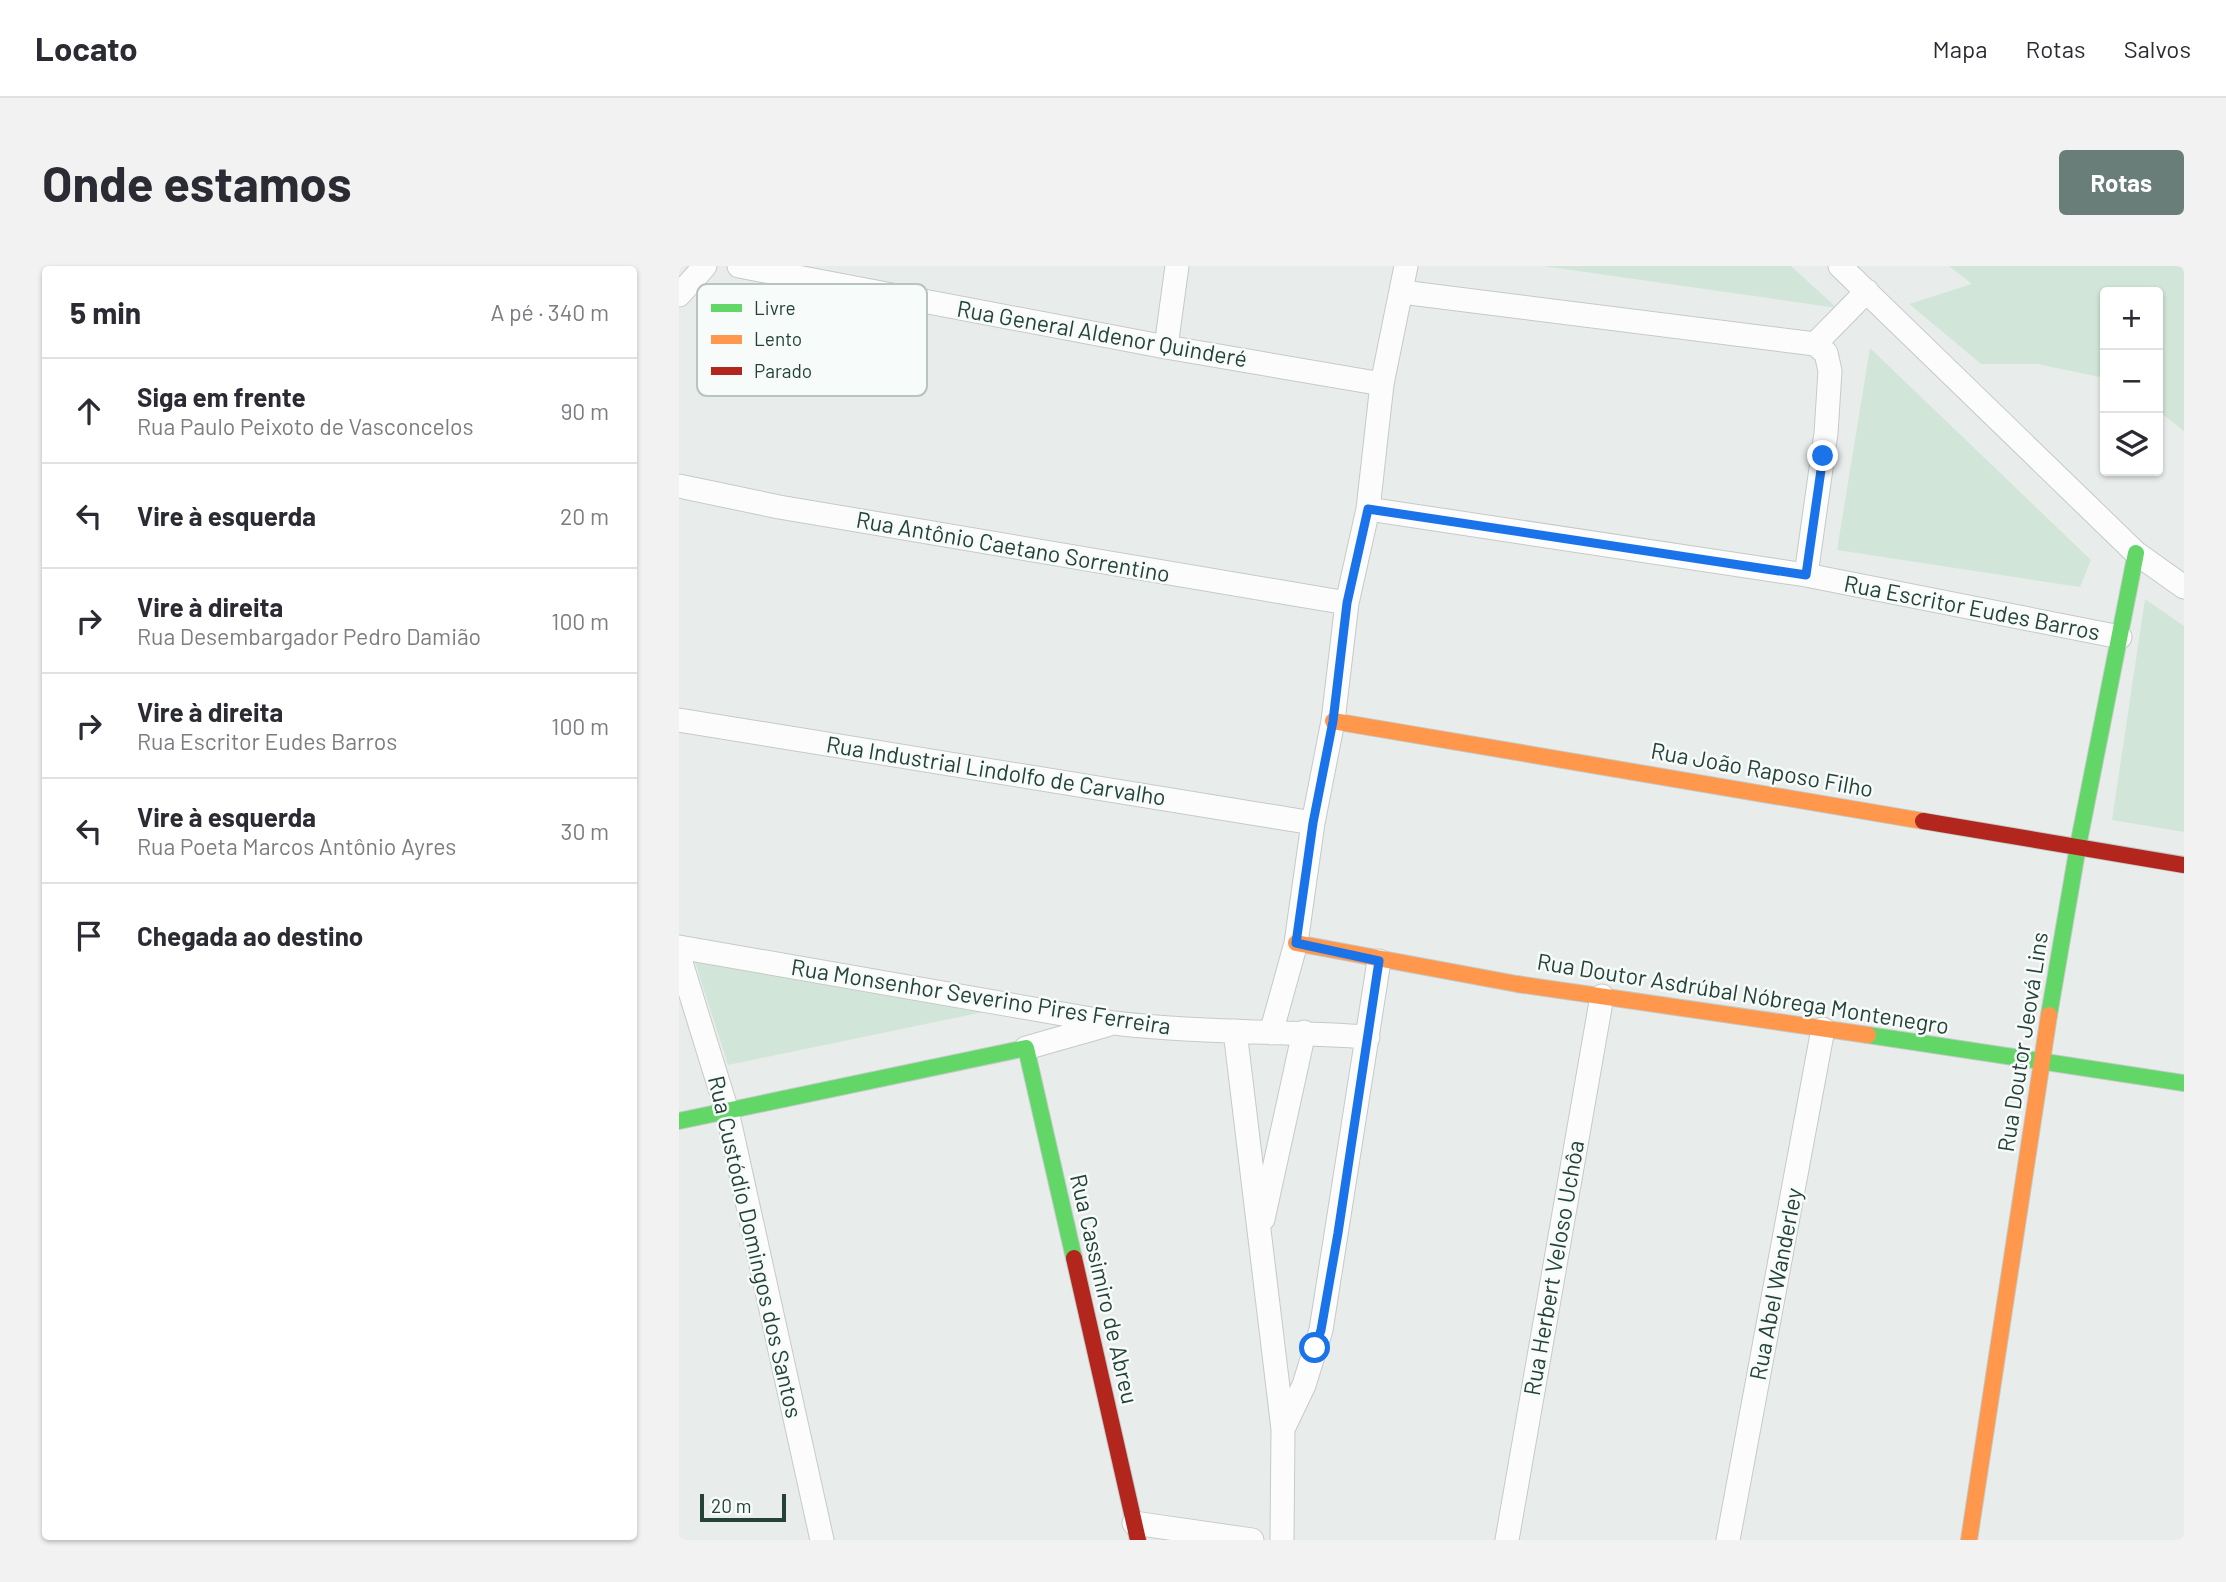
<!DOCTYPE html>
<html lang="pt">
<meta charset="utf-8">
<style>
:root{--surface:#fff;--page:#f2f2f3;--text:#2b2b33;--muted:#7c7c81;--line:#e1e1e2;--accent:#697e78}
body{margin:0;font-family:Barlow,sans-serif;background:var(--page);color:var(--text)}
.controls{position:absolute;right:21px;top:21px;display:grid;overflow:hidden;border-radius:7px;box-shadow:0 2px 5px #0004}
.controls button{width:63px;height:63px;display:grid;place-items:center;padding:0;border:0;border-bottom:2px solid var(--line);background:var(--surface);color:var(--text);font:35px sans-serif}
.scale{position:absolute;left:21px;bottom:18px;width:86px;box-sizing:border-box;padding-left:7px;border:4px solid #24423a;border-top:0;font-size:19px;line-height:24px;white-space:nowrap;color:#24423a;-webkit-text-stroke:5px #f7fbf9;paint-order:stroke}
.stop{position:absolute;width:21px;height:21px;margin:-16px;border:5px solid #1a73e8;border-radius:50%;background:#fff}
.stop.end{background:#1a73e8;border-color:#fff;box-shadow:0 2px 7px #0008}
.list{margin:0;padding:0;list-style:none}
h2{display:flex;justify-content:space-between;align-items:center;height:91px;margin:0;padding:0 28px;font-size:30px}
h2 small{font-size:23px;font-weight:400;color:var(--muted)}
.list li{display:grid;grid-template-columns:46px 1fr auto;gap:21px;align-items:center;box-sizing:border-box;height:105px;padding:0 28px;border-top:2px solid var(--line)}
.list b{display:block;font-size:26px;white-space:nowrap}
.list p{margin:0;font-size:23px;white-space:nowrap;color:var(--muted)}
.list em{font-size:23px;font-style:normal;color:var(--muted)}
.icon{flex:none;width:38px;height:38px;fill:none;stroke:currentColor;stroke-width:2;stroke-linecap:round;stroke-linejoin:round}
.map{position:relative;flex:none;width:1505px;height:1274px;overflow:hidden;border-radius:7px}
header{display:flex;align-items:center;gap:42px;box-sizing:border-box;height:98px;padding:0 35px;background:var(--surface);border-bottom:2px solid var(--line)}
header strong{font-size:33px}
nav{display:flex;gap:38px;margin-inline-start:auto;font-size:24px}
.intro{display:flex;align-items:center;justify-content:space-between;box-sizing:border-box;height:168px;padding:0 42px}
h1{margin:0;font-size:49px}
.button{padding:18px 32px;border-radius:7px;background:var(--accent);color:#fff;font-size:24px;font-weight:700}
main{display:flex;gap:42px;padding:0 42px}
aside{flex:1;background:var(--surface);border-radius:7px;box-shadow:0 2px 5px #0004}
.map>svg:first-child{display:block}
</style>
<header>
<strong>Locato</strong>
<nav><a>Mapa</a><a>Rotas</a><a>Salvos</a></nav>
</header>
<div class="intro"><h1>Onde estamos</h1><a class="button">Rotas</a></div>
<main>
<aside>
<h2>5 min<small>A pé · 340 m</small></h2>
<ul class="list">
<li><svg class="icon" aria-label="ahead" viewBox="0 0 24 24"><path d="M12 20V5M6 11l6-6 6 6"/></svg><div><b>Siga em frente</b><p>Rua Paulo Peixoto de Vasconcelos</p></div><em>90 m</em></li>
<li><svg class="icon" aria-label="left" viewBox="0 0 24 24"><path d="M17 20v-9H6M10 6l-5 5 5 5"/></svg><div><b>Vire à esquerda</b></div><em>20 m</em></li>
<li><svg class="icon" aria-label="right" viewBox="0 0 24 24"><path d="M7 20v-9h11M14 6l5 5-5 5"/></svg><div><b>Vire à direita</b><p>Rua Desembargador Pedro Damião</p></div><em>100 m</em></li>
<li><svg class="icon" aria-label="right" viewBox="0 0 24 24"><path d="M7 20v-9h11M14 6l5 5-5 5"/></svg><div><b>Vire à direita</b><p>Rua Escritor Eudes Barros</p></div><em>100 m</em></li>
<li><svg class="icon" aria-label="left" viewBox="0 0 24 24"><path d="M17 20v-9H6M10 6l-5 5 5 5"/></svg><div><b>Vire à esquerda</b><p>Rua Poeta Marcos Antônio Ayres</p></div><em>30 m</em></li>
<li><svg class="icon" aria-label="arrive" viewBox="0 0 24 24"><path d="M6 21V4h12l-3 4 3 4H6"/></svg><div><b>Chegada ao destino</b></div></li>
</ul>
</aside>
<div class="map">
<svg width="1505" height="1274" viewBox="0 0 1505 1274">
<rect width="100%" height="100%" fill="#e8edeb"/>
<path fill="#d1e6d8" d="M864,0h248l46,42z
M1270,0h235v165l-26,-20v-119h-53v86l-68,-14h-56l-72,-60 63,-20z
M1191,82l221,212 -11,27 -243,-37z
M1466,333l39,27v206l-72,-12z
M16,696l303,47 -270,56z"/>
<g fill="none" stroke-linecap="round" stroke-linejoin="round">
<g stroke="#c5cac8" stroke-width="25">
<path id="street" d="M60,0l427,81 216,37
M1161,0l296,287 48,34
M723,26l413,52 11,9 4,18 -4,62 -20,142
M0,29l26,-29
M1136,78l52,-53
M487,81l11,-81
M0,220l100,21 568,96
M689,243l438,66 314,62
M0,454l634,103
M0,681l435,76c84,10 169,8 254,14
M0,690l48,155 95,429
M556,765l48,398 -1,111
M592,767l25,-90 17,-120 20,-102 14,-118 21,-94 14,-125 24,-118
M347,782l81,-23
M584,953l41,-187
M604,1163l21,-44 17,-55 58,-369
M455,1257l118,17
M828,1274l95,-544
M1049,1274l95,-511"/>
</g>
<g stroke="#c3cbc8" stroke-width="18">
<path id="fast" d="M1370,749l29,-169 58,-293
M1189,769l316,48
M0,855l347,-73 48,210"/>
</g>
<g stroke="#c3cbc8" stroke-width="18">
<path id="slow" d="M654,455l590,100
M617,677l221,41 351,51
M1290,1274l80,-525"/>
</g>
<g stroke="#c3cbc8" stroke-width="18">
<path id="jam" d="M1244,555l261,44
M395,992l64,282"/>
</g>
<use href="#street" stroke="#fcfcfc" stroke-width="23"/>
<use href="#fast" stroke="#63d668" stroke-width="16"/>
<use href="#slow" stroke="#ff974d" stroke-width="16"/>
<use href="#jam" stroke="#b3261e" stroke-width="16"/>
</g>
<g fill="none" stroke-linecap="round" stroke-linejoin="round">
<path stroke="#1a73e8" stroke-width="9" d="M636,1082l6,-18 17,-97 41,-272 -83,-18 17,-120 20,-102 14,-118 21,-94 438,66 17,-119"/>
</g>
<g text-anchor="middle" stroke-width="5" stroke-linejoin="round" paint-order="stroke">
<g font-size="23" fill="#24423a" stroke="#f7fbf9">
<text transform="translate(423 68) rotate(10)" y="8">Rua General Aldenor Quinderé</text>
<text transform="translate(334 281) rotate(10)" y="8">Rua Antônio Caetano Sorrentino</text>
<text transform="translate(1293 342) rotate(11)" y="8">Rua Escritor Eudes Barros</text>
<text transform="translate(1083 504) rotate(10)" y="8">Rua João Raposo Filho</text>
<text transform="translate(317 505) rotate(9)" y="8">Rua Industrial Lindolfo de Carvalho</text>
<text transform="translate(1064 728) rotate(9)" y="8">Rua Doutor Asdrúbal Nóbrega Montenegro</text>
<text transform="translate(302 731) rotate(9)" y="8">Rua Monsenhor Severino Pires Ferreira</text>
<text transform="translate(1344 776) rotate(-81)" y="8">Rua Doutor Jeová Lins</text>
<text transform="translate(76 981) rotate(77)" y="8">Rua Custódio Domingos dos Santos</text>
<text transform="translate(875 1002) rotate(-80)" y="8">Rua Herbert Veloso Uchôa</text>
<text transform="translate(1097 1018) rotate(-79)" y="8">Rua Abel Wanderley</text>
<text transform="translate(425 1023) rotate(77)" y="8">Rua Cassimiro de Abreu</text>
</g>
</g>
<rect x="18" y="18" width="230" height="112" rx="10" fill="#f7fbf9" stroke="#b8c4c0" stroke-width="2"/>
<rect x="32" y="38" width="31" height="8" fill="#63d668"/>
<rect x="32" y="69" width="31" height="9" fill="#ff974d"/>
<rect x="32" y="101" width="31" height="8" fill="#b3261e"/>
<g font-size="19" fill="#24423a">
<text x="75" y="49">Livre</text>
<text x="75" y="80">Lento</text>
<text x="75" y="112">Parado</text>
</g>
</svg>
<div class="controls">
<button>+</button>
<button>−</button>
<button><svg class="icon" aria-label="layers" viewBox="0 0 24 24"><path d="M12 4l9 5-9 5-9-5zM3 14l9 5 9-5"/></svg></button>
</div>
<div class="scale">20 m</div>
<div class="stop" style="left:636px;top:1082px"></div>
<div class="stop end" style="left:1144px;top:190px"></div>
</div>
</main>
